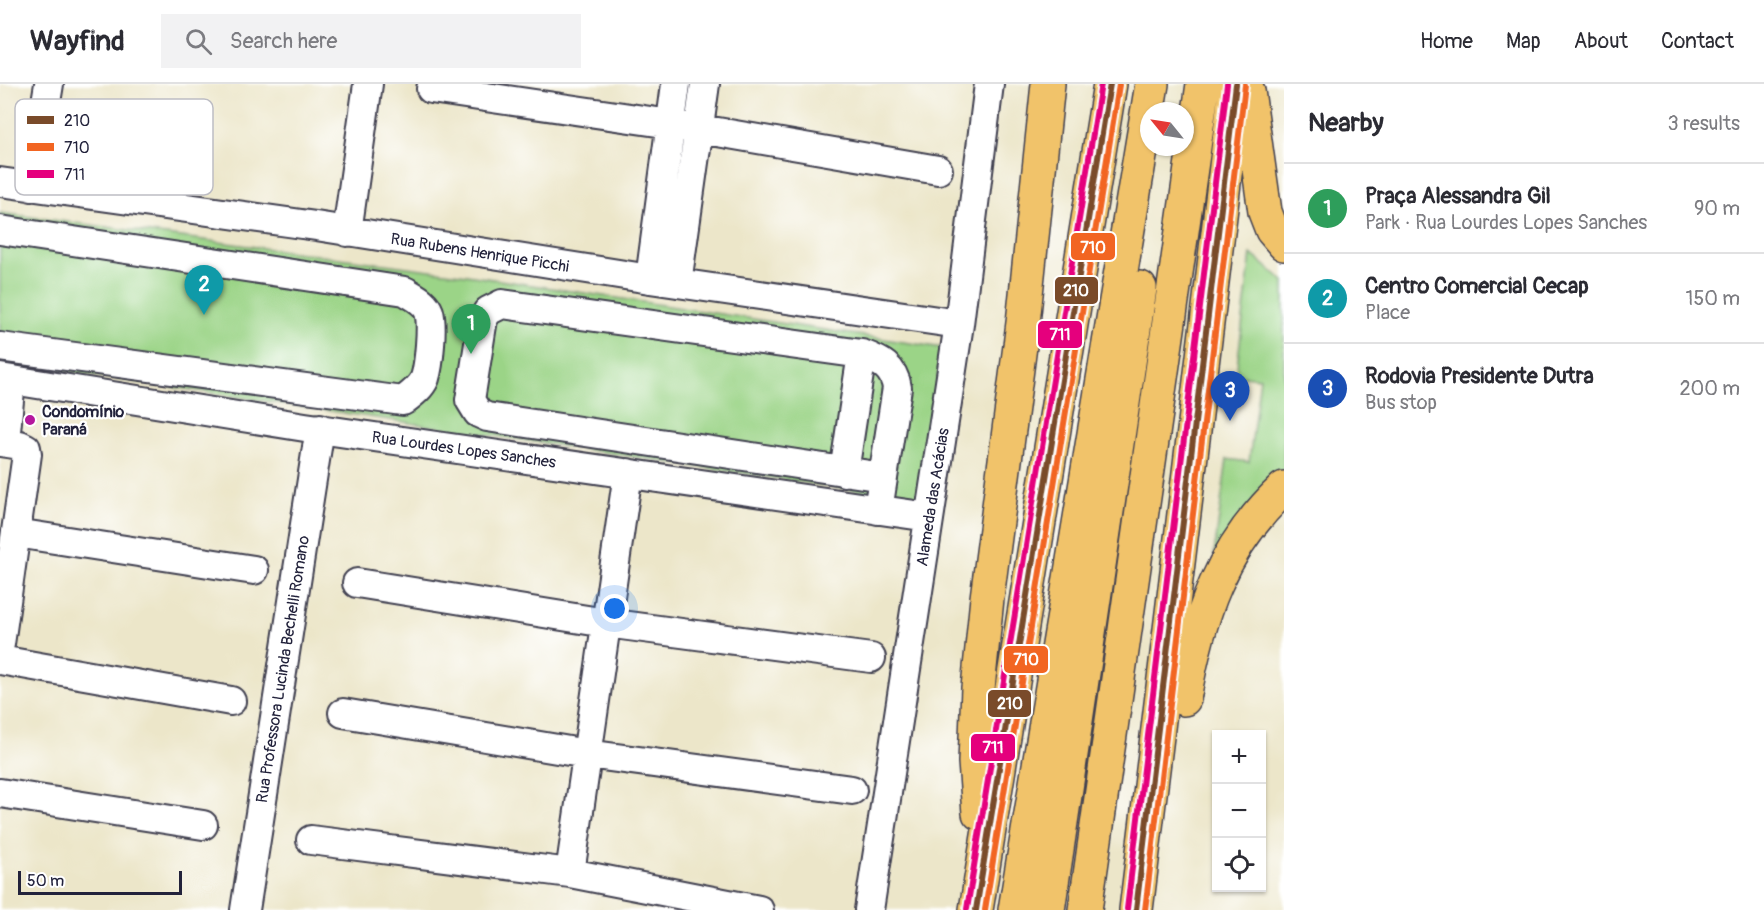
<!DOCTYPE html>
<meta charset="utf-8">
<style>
:root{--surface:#fff;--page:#f2f2f3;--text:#2b2b33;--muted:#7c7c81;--line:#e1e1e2;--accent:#b5179e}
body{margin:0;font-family:Pangolin,sans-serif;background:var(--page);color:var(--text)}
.controls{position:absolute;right:18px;bottom:18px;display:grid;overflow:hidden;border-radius:0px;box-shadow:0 2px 4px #0004}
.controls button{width:54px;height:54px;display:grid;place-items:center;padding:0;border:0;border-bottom:2px solid var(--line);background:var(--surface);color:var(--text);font:30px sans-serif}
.compass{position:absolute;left:1140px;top:18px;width:54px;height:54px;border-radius:50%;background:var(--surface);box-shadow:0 2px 4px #0004;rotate:300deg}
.scale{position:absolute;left:18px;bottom:15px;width:164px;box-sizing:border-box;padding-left:6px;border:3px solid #22223b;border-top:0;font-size:16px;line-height:21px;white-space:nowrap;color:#22223b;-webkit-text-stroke:4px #fff;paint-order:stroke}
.you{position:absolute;left:615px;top:525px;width:21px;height:21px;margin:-15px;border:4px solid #fff;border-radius:50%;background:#1a73e8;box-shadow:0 0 0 9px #1a73e833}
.badge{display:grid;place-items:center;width:39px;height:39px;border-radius:50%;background:var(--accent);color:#fff;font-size:20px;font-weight:700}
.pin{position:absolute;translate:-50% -50px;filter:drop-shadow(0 2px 3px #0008)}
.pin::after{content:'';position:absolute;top:32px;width:21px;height:18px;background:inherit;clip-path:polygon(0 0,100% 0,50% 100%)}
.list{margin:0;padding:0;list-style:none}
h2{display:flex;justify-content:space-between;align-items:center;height:78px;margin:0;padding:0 24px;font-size:26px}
h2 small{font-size:20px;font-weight:400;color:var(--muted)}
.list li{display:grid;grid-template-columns:39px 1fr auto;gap:18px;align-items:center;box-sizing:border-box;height:90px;padding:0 24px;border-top:2px solid var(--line)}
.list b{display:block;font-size:22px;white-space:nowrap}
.list p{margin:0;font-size:20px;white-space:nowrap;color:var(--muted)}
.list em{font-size:20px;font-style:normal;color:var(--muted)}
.icon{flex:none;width:33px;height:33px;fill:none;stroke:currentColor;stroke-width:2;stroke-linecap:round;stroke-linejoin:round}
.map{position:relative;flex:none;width:1284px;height:826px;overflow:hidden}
header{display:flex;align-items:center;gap:36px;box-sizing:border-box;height:84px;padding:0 30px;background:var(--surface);border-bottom:2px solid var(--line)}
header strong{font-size:28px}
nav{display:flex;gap:33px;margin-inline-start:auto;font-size:21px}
.search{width:420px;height:54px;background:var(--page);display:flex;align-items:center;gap:15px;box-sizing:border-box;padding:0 21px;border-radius:0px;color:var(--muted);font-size:22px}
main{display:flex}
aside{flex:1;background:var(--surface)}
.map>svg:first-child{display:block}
</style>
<header>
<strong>Wayfind</strong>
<div class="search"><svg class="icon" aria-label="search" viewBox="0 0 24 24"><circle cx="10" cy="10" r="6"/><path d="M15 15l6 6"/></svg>Search here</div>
<nav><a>Home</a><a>Map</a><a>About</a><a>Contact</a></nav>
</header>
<main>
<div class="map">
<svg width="1284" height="826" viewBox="0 0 1284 826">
<rect width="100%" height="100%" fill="#fff"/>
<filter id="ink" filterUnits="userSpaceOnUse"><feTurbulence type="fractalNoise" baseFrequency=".0167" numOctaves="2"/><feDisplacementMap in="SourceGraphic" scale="12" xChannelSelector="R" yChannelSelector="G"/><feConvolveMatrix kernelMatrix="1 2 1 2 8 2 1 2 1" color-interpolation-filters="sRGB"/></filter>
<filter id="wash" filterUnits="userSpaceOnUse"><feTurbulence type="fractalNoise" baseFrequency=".008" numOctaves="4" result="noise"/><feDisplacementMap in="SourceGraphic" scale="24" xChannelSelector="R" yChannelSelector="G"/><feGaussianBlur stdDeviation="1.35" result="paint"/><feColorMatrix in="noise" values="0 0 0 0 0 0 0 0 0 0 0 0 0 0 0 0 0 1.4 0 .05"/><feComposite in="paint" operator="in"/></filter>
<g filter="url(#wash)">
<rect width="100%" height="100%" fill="#ece6c9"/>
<path fill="#9bd487" stroke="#5e7b61" stroke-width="1.5" d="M0,129l460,61 482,74 -23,152 -919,-139z
M1251,170l33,27v193l-70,80 13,-95 22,3 11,-84 -24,-3z"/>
</g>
<g filter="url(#ink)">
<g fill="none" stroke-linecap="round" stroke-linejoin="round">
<g stroke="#403f50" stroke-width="32">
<path id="minor" d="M431,5l240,35 267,46
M0,98l316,44 334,53 309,45
M32,103l17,-103
M0,146l405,61c9,6 20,10 24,21 4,13 0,53 -4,66 -4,10 -14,17 -22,23l-403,-54
M347,148l21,-148
M650,195l26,-195
M677,199l28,-199
M0,294l305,49 624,90
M0,358l20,3 6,3 1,6 -27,190
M5,358l6,-62
M844,388l18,-118
M878,426l19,-122c-3,-21 -16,-27 -35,-34l-360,-50 -14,7 -5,8 -13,81 8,13 9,4 396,60
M16,449l238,37
M357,499l249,40 265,35
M0,576l231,41
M343,629l244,41 265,36
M0,709l203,32
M311,756l259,33 189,37
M570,789l58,-400
M245,826l75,-482
M869,826l90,-586 30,-240"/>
</g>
<g stroke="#403f50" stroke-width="36">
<path id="highway" d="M1248,7l17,121 7,18 12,14
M1184,615c14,-83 37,-152 100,-211
M979,729l-4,-51 3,-74 9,-90 36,-275 25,-239
M976,826l134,-826
M1015,826l137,-826
M1048,826l92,-622
M1085,826l118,-826
M1136,826l100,-826"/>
</g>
<use href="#minor" stroke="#fff" stroke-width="28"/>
<use href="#highway" stroke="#f1c36a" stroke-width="33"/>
<g stroke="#fff" stroke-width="10">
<path id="bus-1" d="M976,826l134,-826
M1136,826l100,-826"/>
</g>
<g stroke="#fff" stroke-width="10">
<path id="bus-2" d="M985,826l134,-825
M1145,826l100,-825"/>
</g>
<g stroke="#fff" stroke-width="10">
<path id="bus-3" d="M967,825l134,-825
M1127,825l100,-825"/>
</g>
<use href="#bus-1" stroke="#7a4b2a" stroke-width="6"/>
<use href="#bus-2" stroke="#f26522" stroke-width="6"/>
<use href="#bus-3" stroke="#e5007d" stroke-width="6"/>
</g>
</g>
<circle fill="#b5179e" stroke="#fff" stroke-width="2" cx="30" cy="336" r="6"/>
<g text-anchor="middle" stroke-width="4.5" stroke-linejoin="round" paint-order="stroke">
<g font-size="16" fill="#22223b" stroke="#fff">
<text transform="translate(480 168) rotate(9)" y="6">Rua Rubens Henrique Picchi</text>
<text transform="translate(464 365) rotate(8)" y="6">Rua Lourdes Lopes Sanches</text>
<text transform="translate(932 413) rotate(-81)" y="6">Alameda das Acácias</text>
<text transform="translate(282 585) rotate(-81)" y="6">Rua Professora Lucinda Bechelli Romano</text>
</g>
<g font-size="16" font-weight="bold" fill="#22223b" stroke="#fff" text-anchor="start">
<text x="42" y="333">Condomínio<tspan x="42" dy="18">Paraná</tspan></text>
</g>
</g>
<rect x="15" y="15" width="198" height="96" rx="9" fill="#fff" stroke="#bdbdc4" stroke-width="1.5"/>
<rect x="27" y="32" width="27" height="8" fill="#7a4b2a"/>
<rect x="27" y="59" width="27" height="8" fill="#f26522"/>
<rect x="27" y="86" width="27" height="8" fill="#e5007d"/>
<g font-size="16" fill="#22223b">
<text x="64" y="42">210</text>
<text x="64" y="69">710</text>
<text x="64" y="96">711</text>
</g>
<g stroke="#fff" stroke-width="2">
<rect x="1070" y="148" width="46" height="29" rx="6" fill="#f26522"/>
<rect x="1054" y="192" width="45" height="29" rx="6" fill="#7a4b2a"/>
<rect x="1037" y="236" width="46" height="29" rx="6" fill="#e5007d"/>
<rect x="1003" y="561" width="46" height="29" rx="6" fill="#f26522"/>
<rect x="987" y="605" width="45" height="29" rx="6" fill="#7a4b2a"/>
<rect x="970" y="649" width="46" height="29" rx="6" fill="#e5007d"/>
</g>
<g font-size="16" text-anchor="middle" font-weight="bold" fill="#fff">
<text x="1093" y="169">710</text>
<text x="1076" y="212">210</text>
<text x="1060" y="256">711</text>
<text x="1026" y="581">710</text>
<text x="1010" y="625">210</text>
<text x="993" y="669">711</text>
</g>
</svg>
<div class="controls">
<button>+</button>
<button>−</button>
<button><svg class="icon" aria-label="locate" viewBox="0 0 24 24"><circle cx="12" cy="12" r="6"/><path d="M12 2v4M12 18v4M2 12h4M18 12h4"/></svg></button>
</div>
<svg class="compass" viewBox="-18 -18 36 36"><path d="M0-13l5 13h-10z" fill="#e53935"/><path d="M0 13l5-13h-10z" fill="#7c7c81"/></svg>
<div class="scale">50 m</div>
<div class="you"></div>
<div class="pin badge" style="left:471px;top:270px;background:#2e9e5b">1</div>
<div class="pin badge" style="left:204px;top:231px;background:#0f9aa8">2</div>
<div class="pin badge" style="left:1230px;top:337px;background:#1a4fb4">3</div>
</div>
<aside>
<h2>Nearby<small>3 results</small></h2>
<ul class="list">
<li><span class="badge" style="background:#2e9e5b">1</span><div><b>Praça Alessandra Gil</b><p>Park · Rua Lourdes Lopes Sanches</p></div><em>90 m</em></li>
<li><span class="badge" style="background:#0f9aa8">2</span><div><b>Centro Comercial Cecap</b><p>Place</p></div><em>150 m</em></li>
<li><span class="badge" style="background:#1a4fb4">3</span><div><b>Rodovia Presidente Dutra</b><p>Bus stop</p></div><em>200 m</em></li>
</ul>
</aside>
</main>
